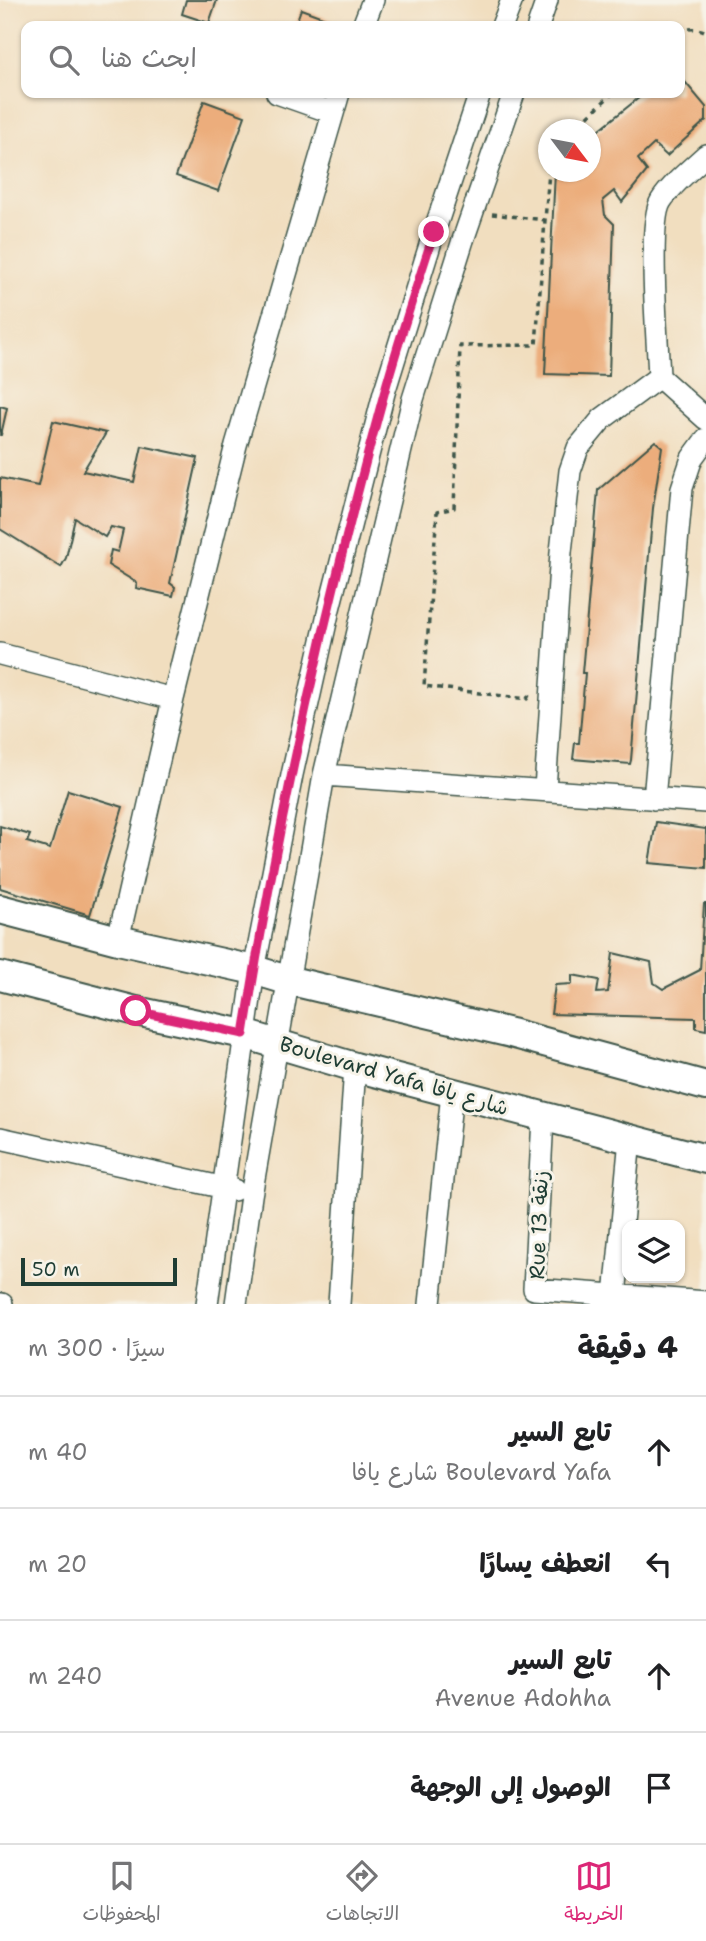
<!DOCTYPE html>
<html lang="ar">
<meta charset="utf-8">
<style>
:root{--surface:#fff;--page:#f6f6f6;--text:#202124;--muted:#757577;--line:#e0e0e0;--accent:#db2777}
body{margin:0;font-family:"Shantell Sans","Playpen Sans Arabic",sans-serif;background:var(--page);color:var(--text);direction:rtl}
.controls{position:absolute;right:21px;bottom:21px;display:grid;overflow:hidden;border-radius:14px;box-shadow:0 2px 5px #0004}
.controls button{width:63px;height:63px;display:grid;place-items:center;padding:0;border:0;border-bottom:2px solid var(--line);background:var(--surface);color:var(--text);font:35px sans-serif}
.compass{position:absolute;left:538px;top:119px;width:63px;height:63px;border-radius:50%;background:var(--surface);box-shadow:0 2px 5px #0004;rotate:122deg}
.scale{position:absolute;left:21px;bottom:18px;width:156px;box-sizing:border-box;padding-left:7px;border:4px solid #1f3d34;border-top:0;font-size:19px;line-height:24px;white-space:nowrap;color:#1f3d34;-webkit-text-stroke:5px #f7f3e8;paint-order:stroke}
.stop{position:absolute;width:21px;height:21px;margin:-16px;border:5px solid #db2777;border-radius:50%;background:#fff}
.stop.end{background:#db2777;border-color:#fff;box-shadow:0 2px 7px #0008}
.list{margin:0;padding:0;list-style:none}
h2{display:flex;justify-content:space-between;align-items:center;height:91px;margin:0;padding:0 28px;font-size:30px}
h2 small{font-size:23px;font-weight:400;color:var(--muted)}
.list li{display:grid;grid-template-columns:46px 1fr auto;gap:21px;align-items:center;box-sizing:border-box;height:112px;padding:0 28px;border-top:2px solid var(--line)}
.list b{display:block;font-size:26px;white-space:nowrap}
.list p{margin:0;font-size:23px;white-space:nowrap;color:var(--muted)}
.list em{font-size:23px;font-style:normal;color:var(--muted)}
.icon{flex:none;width:38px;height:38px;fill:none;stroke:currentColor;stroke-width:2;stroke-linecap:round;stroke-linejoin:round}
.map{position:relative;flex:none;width:706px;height:1304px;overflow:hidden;direction:ltr}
.search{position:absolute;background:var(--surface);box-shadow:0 2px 5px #0004;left:21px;right:21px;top:21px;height:77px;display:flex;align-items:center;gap:18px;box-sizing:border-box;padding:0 24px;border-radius:14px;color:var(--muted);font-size:26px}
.sheet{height:539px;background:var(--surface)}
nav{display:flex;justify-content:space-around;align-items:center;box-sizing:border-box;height:98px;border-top:2px solid var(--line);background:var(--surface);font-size:19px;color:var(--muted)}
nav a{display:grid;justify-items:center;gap:4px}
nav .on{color:var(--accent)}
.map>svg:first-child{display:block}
</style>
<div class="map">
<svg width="706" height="1304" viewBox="0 0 706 1304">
<rect width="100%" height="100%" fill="#f7f3e8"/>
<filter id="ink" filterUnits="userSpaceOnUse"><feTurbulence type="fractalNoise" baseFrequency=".0143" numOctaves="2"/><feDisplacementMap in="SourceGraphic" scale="14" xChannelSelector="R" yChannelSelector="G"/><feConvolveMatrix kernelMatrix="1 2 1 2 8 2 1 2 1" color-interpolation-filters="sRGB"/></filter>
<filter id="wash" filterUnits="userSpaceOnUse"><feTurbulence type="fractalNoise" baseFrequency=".00686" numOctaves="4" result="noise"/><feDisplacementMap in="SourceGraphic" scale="28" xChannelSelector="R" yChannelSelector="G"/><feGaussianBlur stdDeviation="1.57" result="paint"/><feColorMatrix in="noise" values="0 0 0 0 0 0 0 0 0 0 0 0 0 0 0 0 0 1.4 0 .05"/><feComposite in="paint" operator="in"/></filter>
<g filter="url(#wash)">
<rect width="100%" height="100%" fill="#f1debf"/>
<g id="blocks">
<path fill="#ecad7b" d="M186,0h31l-8,23 -27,-9z
M301,9l35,13 -2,4h-39z
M680,76l26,31v13l-39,36 -13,-12 -16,15 9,12 -25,31 -8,-11 -11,9 2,15 9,9 -5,152 -64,-2 10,-202h35v-35l55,-44h35z
M204,101l41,15 -27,75 -42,-15z
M0,406l7,2 -6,27h-1z
M53,421l53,12 -23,38 51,11 8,-36 56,12 -28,125 5,4 -2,9 -37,-8 1,-5 -29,-18 3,-15 7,2 5,-22 -12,-3 -6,10 -30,-19 -9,40 -5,9 -61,-38v-51l38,8z
M655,441l7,6 -9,61 -22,252 -1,4 -57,-5 2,-16h4l6,-70h-3l16,-183z
M68,790l55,17 -33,108 -90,-27v-62l30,9 -3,7 23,7z
M656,822l50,7v39l-57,-5z
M704,904h2v126l-10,-2v-10l-145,-4 4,-29 17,-1v-9l27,5 -2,13 11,-1 5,-39 38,9 3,21 9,6 37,-19z"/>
</g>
</g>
<g filter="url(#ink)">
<use href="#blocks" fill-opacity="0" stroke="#3e5549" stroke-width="2"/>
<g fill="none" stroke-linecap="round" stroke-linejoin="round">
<g stroke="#3e5549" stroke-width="24">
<path id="street" d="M363,26l10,-26
M502,26l10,-26
M538,26l9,-26
M277,93l54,19
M706,155c-15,14 -34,29 -45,46 -14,22 -3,144 -2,176l47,42
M0,654l173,45
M324,775l382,27
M545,789l16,-237 9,-81 8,-23 24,-29 57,-42
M654,799l28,-311 10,-30 14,-19
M118,940l55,-241 63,-254 103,-352
M543,1118l-9,171 172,13
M0,1138l234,52
M615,1296l15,-157
M0,1304h2
M207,1304l47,-334 38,-195 37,-166 55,-216 50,-161 46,-139
M236,1304l15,-108 73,-421 89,-376 50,-159 51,-147
M339,1304l16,-237
M430,1304l22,-211"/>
</g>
<g stroke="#3e5549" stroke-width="32">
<path id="secondary" d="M0,909l118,31 136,30 33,10 224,53 195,53
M0,976l136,35 108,23 111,33 351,92"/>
</g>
<path stroke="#3e5549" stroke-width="3.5" stroke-dasharray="5 5" stroke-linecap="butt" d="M680,33c6,-6 20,-5 26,-1
M573,130l40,-37
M492,214l53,6 4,-48
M529,695l-2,4 -103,-13 13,-174 17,-4 6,-162 76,-1 9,-125"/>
<use href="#street" stroke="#fff" stroke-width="21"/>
<use href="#secondary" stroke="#fff" stroke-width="28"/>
</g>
</g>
<g fill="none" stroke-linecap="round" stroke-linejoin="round" filter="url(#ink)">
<path stroke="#db2777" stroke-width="9" d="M136,1011l108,23c34,-216 82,-430 140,-640 15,-55 33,-108 50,-162"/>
</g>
<g text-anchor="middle" stroke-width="6" stroke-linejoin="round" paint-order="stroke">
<g font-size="21" fill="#1f3d34" stroke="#f7f3e8">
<text transform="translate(394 1076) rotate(16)" y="7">Boulevard Yafa شارع يافا</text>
<text transform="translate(539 1225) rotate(-88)" y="7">Rue 13 زنقة</text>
</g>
</g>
</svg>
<div class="controls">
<button><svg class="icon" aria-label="layers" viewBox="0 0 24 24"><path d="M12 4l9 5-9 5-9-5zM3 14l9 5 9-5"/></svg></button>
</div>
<svg class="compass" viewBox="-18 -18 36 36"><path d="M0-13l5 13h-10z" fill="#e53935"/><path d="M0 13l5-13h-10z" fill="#757577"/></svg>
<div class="scale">50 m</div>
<div class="stop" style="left:136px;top:1011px"></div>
<div class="stop end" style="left:434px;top:232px"></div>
<div class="search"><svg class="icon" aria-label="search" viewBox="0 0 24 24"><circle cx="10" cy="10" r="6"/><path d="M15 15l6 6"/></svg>ابحث هنا</div>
</div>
<section class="sheet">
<h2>4 دقيقة<small>سيرًا · 300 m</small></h2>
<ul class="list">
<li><svg class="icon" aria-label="ahead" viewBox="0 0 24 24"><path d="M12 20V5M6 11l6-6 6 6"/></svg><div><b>تابع السير</b><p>Boulevard Yafa شارع يافا</p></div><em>40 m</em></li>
<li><svg class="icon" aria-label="left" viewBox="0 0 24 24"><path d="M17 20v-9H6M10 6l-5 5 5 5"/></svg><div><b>انعطف يسارًا</b></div><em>20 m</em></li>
<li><svg class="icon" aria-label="ahead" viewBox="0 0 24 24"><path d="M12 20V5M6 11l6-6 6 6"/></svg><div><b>تابع السير</b><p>Avenue Adohha</p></div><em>240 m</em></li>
<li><svg class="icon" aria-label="arrive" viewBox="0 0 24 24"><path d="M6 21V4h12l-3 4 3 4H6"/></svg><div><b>الوصول إلى الوجهة</b></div></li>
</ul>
</section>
<nav>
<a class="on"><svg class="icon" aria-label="map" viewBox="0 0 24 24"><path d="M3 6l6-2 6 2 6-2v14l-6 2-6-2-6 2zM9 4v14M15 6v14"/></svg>الخريطة</a>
<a><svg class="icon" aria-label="directions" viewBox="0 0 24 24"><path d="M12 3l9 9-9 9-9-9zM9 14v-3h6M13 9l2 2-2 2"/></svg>الاتجاهات</a>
<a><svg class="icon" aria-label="saved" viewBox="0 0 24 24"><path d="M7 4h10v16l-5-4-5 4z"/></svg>المحفوظات</a>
</nav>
